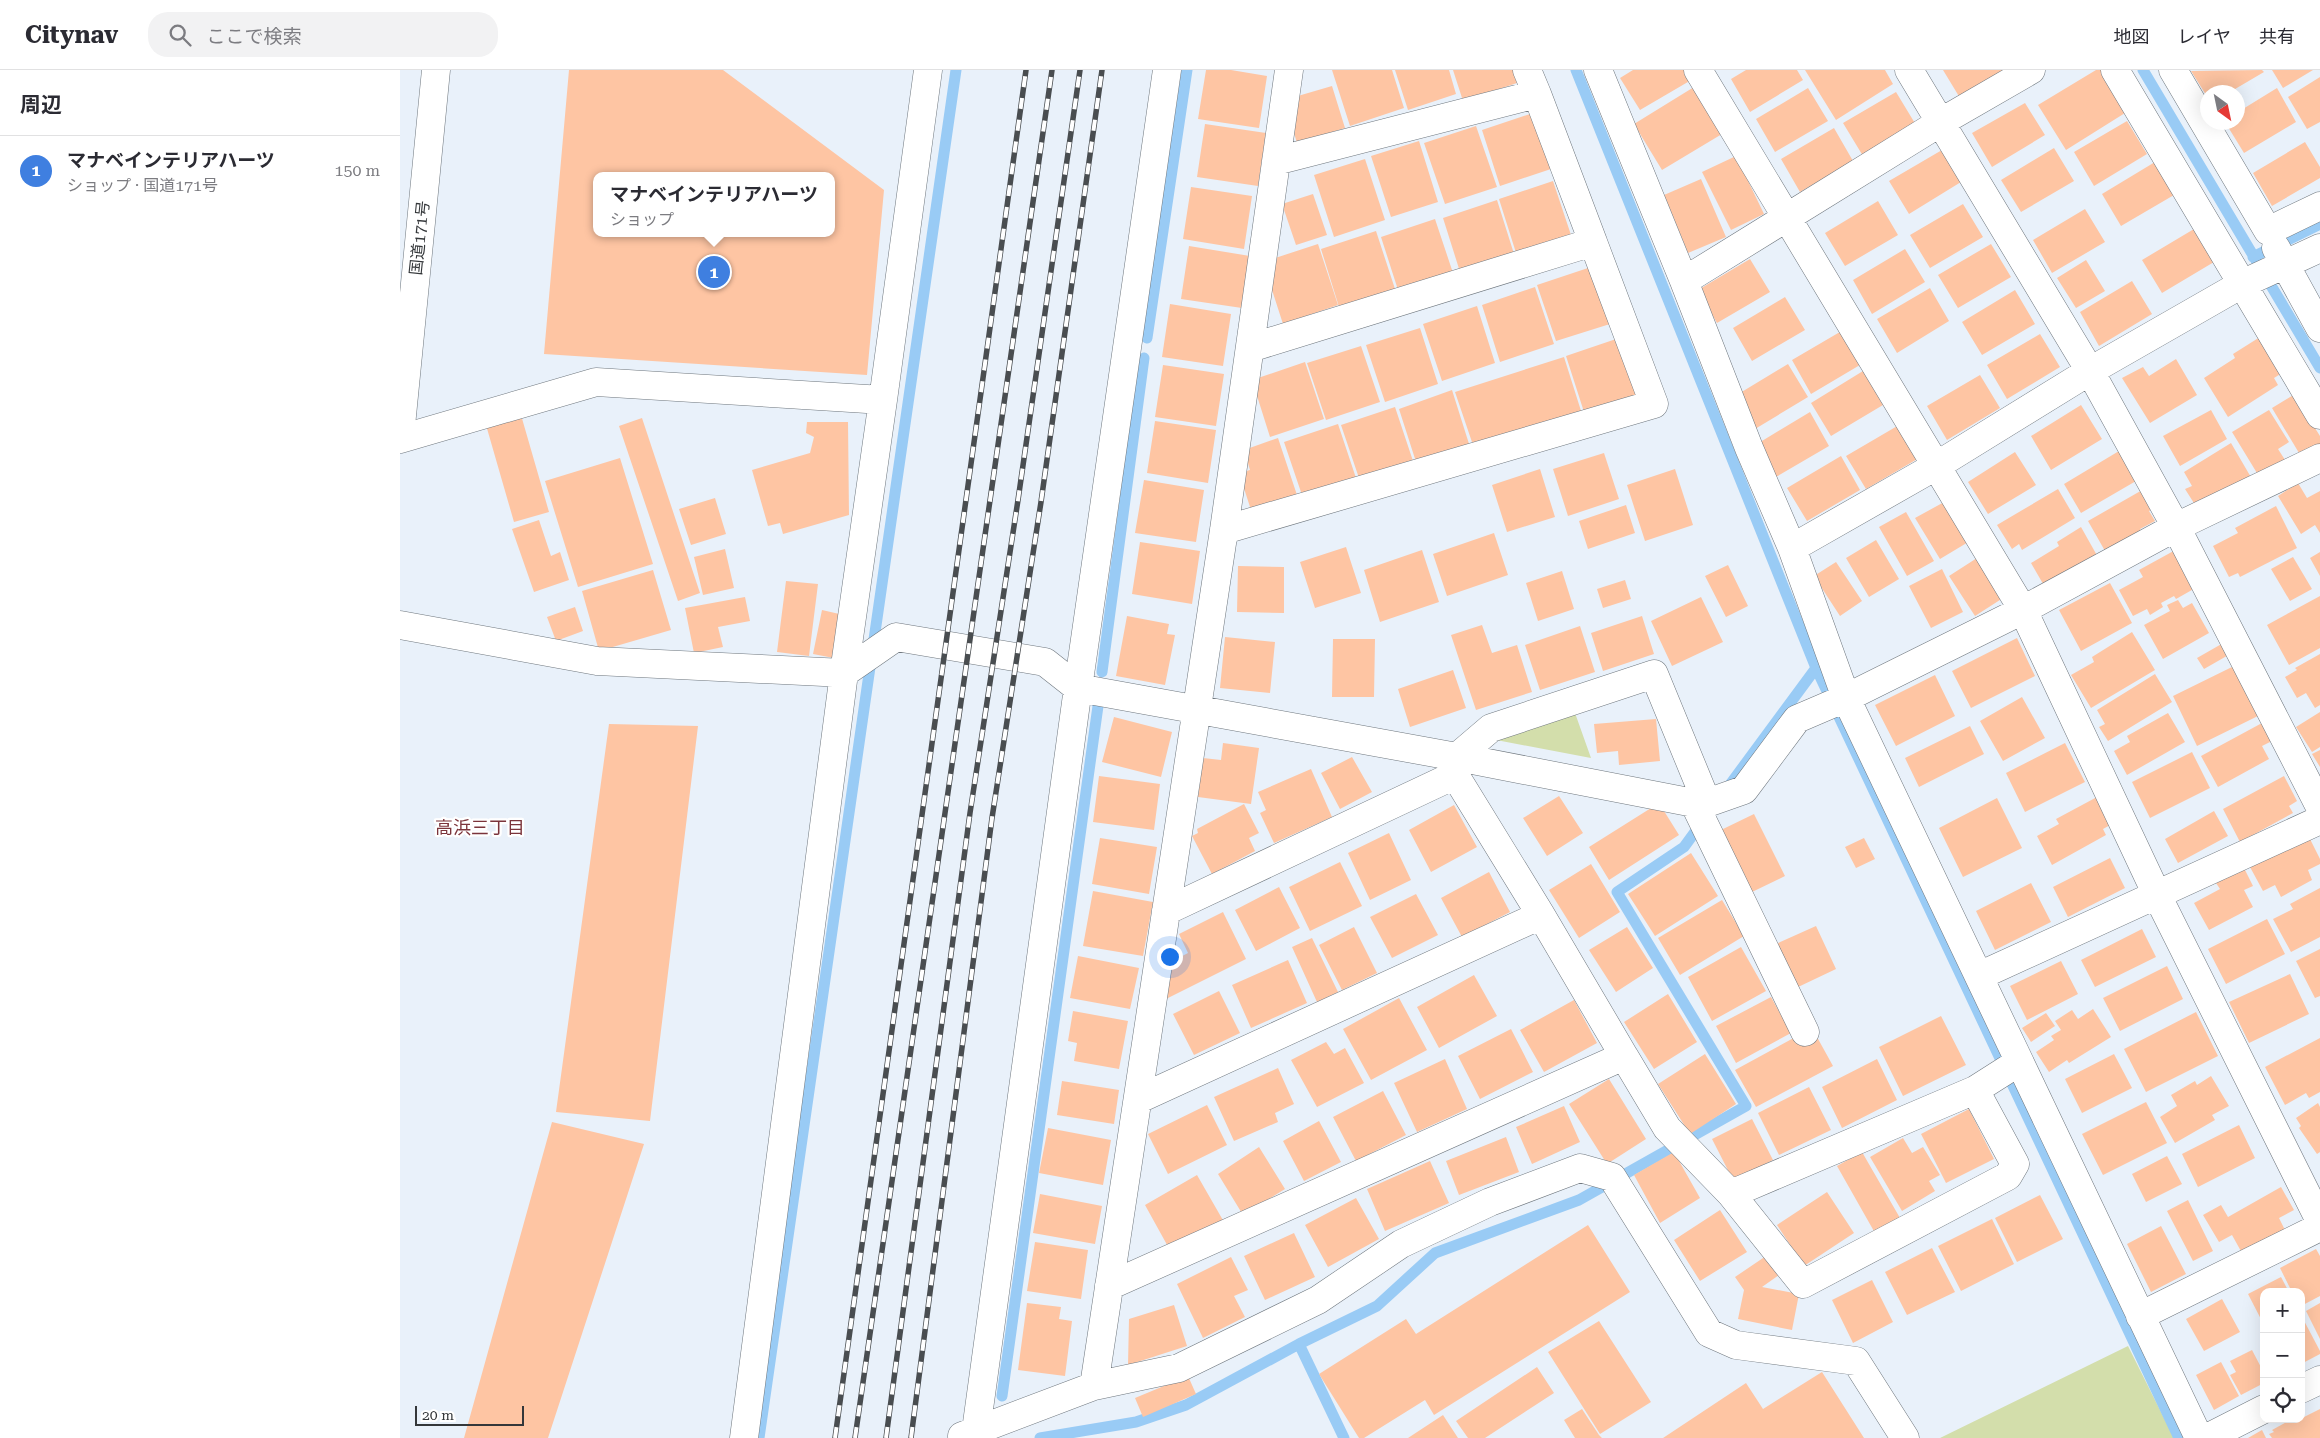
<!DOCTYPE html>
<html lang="ja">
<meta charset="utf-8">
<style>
:root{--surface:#fff;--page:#f2f2f3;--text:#2b2b33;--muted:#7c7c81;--line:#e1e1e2;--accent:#db2777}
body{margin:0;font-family:"Roboto Serif","Noto Sans JP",serif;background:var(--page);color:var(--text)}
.controls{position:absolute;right:15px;bottom:15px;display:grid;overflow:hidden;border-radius:10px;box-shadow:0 5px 20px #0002}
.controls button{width:45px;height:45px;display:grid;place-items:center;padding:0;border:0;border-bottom:1px solid var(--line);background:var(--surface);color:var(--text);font:25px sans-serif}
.compass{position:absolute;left:1800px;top:15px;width:45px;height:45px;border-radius:50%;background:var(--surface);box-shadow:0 5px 20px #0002;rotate:147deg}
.scale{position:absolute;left:15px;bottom:12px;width:109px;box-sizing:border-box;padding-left:5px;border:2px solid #34373a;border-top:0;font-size:14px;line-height:18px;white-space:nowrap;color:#34373a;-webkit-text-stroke:4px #fff;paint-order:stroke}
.you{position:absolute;left:769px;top:886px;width:18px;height:18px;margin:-12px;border:4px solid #fff;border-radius:50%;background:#1a73e8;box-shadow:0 0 0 8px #1a73e833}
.badge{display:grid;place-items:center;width:32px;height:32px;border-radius:50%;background:var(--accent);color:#fff;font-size:16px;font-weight:700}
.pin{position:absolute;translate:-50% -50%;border:2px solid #fff;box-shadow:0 1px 5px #0006}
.popup{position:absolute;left:193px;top:102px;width:242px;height:65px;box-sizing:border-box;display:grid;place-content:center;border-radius:10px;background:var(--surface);filter:drop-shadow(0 1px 4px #0005);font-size:16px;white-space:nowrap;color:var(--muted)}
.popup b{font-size:19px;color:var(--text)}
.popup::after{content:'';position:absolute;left:50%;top:100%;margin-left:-10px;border:10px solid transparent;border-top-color:var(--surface)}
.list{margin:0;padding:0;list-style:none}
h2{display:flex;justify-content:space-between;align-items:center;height:65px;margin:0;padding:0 20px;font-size:21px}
h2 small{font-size:16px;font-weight:400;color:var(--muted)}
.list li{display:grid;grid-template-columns:32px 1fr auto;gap:15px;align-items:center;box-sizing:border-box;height:70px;padding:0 20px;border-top:1px solid var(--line)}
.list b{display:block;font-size:19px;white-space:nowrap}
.list p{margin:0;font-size:16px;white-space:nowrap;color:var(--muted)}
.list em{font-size:16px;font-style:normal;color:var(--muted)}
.icon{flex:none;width:28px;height:28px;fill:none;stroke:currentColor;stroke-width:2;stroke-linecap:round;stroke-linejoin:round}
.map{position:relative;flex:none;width:1920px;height:1368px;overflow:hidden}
header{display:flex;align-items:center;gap:30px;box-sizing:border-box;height:70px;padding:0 25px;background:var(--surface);border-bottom:1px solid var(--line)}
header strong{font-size:24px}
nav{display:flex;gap:28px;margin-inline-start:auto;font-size:18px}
.search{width:350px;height:45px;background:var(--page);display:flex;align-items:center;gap:12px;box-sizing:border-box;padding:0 18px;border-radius:20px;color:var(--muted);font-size:19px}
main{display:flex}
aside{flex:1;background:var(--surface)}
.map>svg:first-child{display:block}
</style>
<header>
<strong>Citynav</strong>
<div class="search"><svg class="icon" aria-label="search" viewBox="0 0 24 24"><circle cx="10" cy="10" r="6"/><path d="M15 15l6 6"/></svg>ここで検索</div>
<nav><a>地図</a><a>レイヤ</a><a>共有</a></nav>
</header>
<main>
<aside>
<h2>周辺<small></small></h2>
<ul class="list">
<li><span class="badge" style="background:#3f7fe0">1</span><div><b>マナベインテリアハーツ</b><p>ショップ · 国道171号</p></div><em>150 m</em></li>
</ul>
</aside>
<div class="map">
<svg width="1920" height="1368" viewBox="0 0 1920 1368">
<rect width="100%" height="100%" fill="#e9f1fa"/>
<path fill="#d3deab" d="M1175,643l16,45 -100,-19z
M1728,1276l46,92h-234z"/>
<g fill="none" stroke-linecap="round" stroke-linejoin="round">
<path stroke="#99cbf5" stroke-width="11" d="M1176,0l240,598 363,770
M1743,0l177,298
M1853,187l67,-33
M747,268l40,-268
M702,602l42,-314
M1326,720l90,-122
M899,1274l45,94
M602,1326l96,-690
M359,1368l197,-1368
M640,1368l96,-16 50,-17 113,-61 78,-38 58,-53 144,-53 167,-94 -129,-214 67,-45 19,-26"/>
</g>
<path fill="#fec5a3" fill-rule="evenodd" d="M169,0h154l161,120 -17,185 -323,-21zM196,106h236v57h-236z
M806,0h25l36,6 -8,52 -61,-9z
M932,0h60l12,38 -54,18z
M995,0h54l7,24 -48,16z
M1053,0h60l4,13 -54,18z
M1233,0h54l6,9 -53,31 -20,-32z
M1346,0h51l6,10 -53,32 -19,-33z
M1405,0h80l8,14 -57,36z
M1543,0h64l-47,28z
M1696,0h14l23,38 -67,42 -28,-45z
M1862,0l2,2 -34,20h-22v6l-17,-27z
M1872,0h41l-30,18z
M1920,7v45l-13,7 -19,-32z
M932,16l13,42 -48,15 -9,-30 3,-15z
M1294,17l28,47 -60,36 -28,-46z
M1408,18l20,33 -53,31 -19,-33z
M1877,18l19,34 -52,31 -19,-31h13v-10z
M1496,22l20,33 -53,31 -20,-33z
M1625,33l20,32 -53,32 -20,-34z
M1136,42l18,56 -54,18 -18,-56z
M1727,51l20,33 -53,32 -20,-34z
M805,54l61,9 -8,53 -61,-9z
M1076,56l21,61 -52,17 -21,-61z
M1434,58l19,33 -53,31 -19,-33z
M1019,71l19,61 -47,15 -20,-61z
M1905,72l15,25v11l-48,28 -19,-33z
M1654,78l20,33 -53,31 -20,-32z
M1542,80l19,32 -52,32 -20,-33z
M1336,86l28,58 -33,16 -29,-58z
M965,89l20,61 -51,17 -20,-62z
M1755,92l19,33 -53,31 -19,-32z
M1301,109l25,58 -38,16 -24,-58z
M1153,111l19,57 -55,18 -18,-57z
M791,117l61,9 -8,53 -61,-10z
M913,124l14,41 -31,10 -14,-41z
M1097,130l18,57 -54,18 -18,-57z
M1478,131l20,34 -53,31 -20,-33z
M1563,134l20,33 -53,31 -20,-33z
M1685,139l20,33 -53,31 -19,-33z
M1035,149l19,57 -55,17 -18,-56z
M1794,159l20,33 -52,31 -20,-33z
M976,161l20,61 -56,18 -19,-61z
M918,174l20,61 -55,19 -20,-62z
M1591,174l20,33 -53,31 -20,-33z
M789,176l61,10 -8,52 -61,-9z
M1505,179l20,33 -53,32 -19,-34z
M1350,189l20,33 -53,31 -19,-33z
M1686,190l19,31 -29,17 -19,-30z
M1191,197l19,57 -54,17 -19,-56z
M1732,211l20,33 -53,32 -19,-34z
M1135,217l19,57 -54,18 -18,-57z
M1530,218l19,33 -52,32 -20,-34z
M1615,220l20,34 -53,31 -20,-33z
M1385,227l20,33 -53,31 -19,-33z
M770,234l61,10 -8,52 -61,-9z
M1077,236l18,57 -53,18 -19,-57z
M1020,258l18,56 -53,18 -19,-57z
M1445,259l20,33 -54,32 -19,-34z
M1640,264l20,33 -53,32 -20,-34z
M1860,267l22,36 -8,5 4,7 -50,32 -24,-39 31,-20 -2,-4z
M1219,268l19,56 -54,18 -18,-56z
M961,276l19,56 -54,18 -19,-57z
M1164,287l18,57 -108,34 -19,-56z
M1776,289l21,36 -47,28 -28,-45 21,-11 6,9z
M905,292l19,57 -54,18 -18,-57z
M1388,294l20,33 -53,32 -20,-33z
M763,295l61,9 -8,52 -61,-9z
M1463,301l20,34 -52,31 -20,-33z
M1580,305l20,33 -53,32 -20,-34z
M1052,320l18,57 -53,18 -18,-56z
M1900,321l13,34 7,11v11l-18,11 -30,-50z
M1681,335l21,34 -51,31 -20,-34z
M995,337l19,57 -54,17 -19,-56z
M1811,340l16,29 -47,27 -17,-30z
M1869,340l20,32 -11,7 9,14 -27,15 -28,-46z
M1410,342l19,34 -53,31 -19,-33z
M121,345l28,97 -35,10 -28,-97z
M242,348l58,175 -22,8 -59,-175z
M755,351l61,9 -8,53 -61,-10z
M407,352h41l1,93 -66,19 -3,-11 -12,3 -16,-56 58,-17 4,-16 -8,-4z
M938,354l19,57 -54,17 -19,-56z
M1499,355l20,33 -53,31 -20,-33z
M878,368l19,57 -46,15 -12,-37 11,-3 -6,-20z
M1831,373l21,36 -53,32 -14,-22 7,-3 -8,-14z
M1719,381l17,30 -55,32 -17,-29z
M1615,382l21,33 -48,29 -20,-32z
M1204,383l15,46 -51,17 -15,-47z
M1441,386l19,34 -53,31 -20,-33z
M220,388l33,106 -75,23 -33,-106z
M1140,399l15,48 -48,15 -15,-47z
M1275,399l18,56 -48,16 -18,-56z
M744,410l60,10 -8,52 -61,-9z
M1898,413l9,15 13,-7v42l-5,-8 -14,9 -23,-38z
M1658,419l17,29 -53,32 -3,-6 -7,5 -15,-24z
M1744,419l11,19 -6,3 6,10 -15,8 5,9 -36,20 -21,-37z
M315,428l11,36 -35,11 -12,-36z
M1546,431l24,40 -30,18 -25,-41z
M1226,435l9,28 -47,16 -9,-28z
M1876,436l21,42 -57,29 -2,-4 -9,4 -16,-31 25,-13 -3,-5z
M1506,442l28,49 -27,15 -28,-49z
M139,450l12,36 9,-4 9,28 -35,12 -22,-63z
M1681,457l18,32 -53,30 -15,-26 28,-17 -2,-4z
M1094,463l14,42 -61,21 -14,-42z
M1476,470l23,39 -30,18 -23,-39z
M740,472l60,9 -8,53 -60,-10z
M946,477l15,46 -46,15 -15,-46z
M1779,478l20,38 -23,13 -2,-3 -13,7 2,4 -13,8 -3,-6 -14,7 -14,-26 24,-13 -4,-7z
M325,479l9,39 -31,7 -9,-38z
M1022,480l17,52 -59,20 -16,-52z
M1920,482v24l-10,-18z
M1893,487l19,32 -22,12 -19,-32z
M1577,488l26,40 -28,18 -26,-40z
M1436,492l26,39 -22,15 -26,-40z
M1328,495l20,41 -22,11 -21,-41z
M838,496l46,1v46l-47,-1z
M1542,499l21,43 -32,16 -22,-42z
M253,500l18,60 -72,21 -17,-60z
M1162,501l12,38 -36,12 -12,-38z
M1225,510l6,19 -28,9 -6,-19z
M386,511l32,3 -9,72 -32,-4z
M1710,513l22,40 -51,28 -22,-41z
M1920,526v52l-31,17 -22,-40z
M345,527l5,24 -32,6 5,20 -29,6 -9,-45z
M1301,527l22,45 -51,24 -21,-45z
M1778,530l5,8 9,-5 17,30 -46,26 -19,-34 26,-14 -3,-6z
M175,537l8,24 -27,10 -9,-24z
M422,540l26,6 -9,43 -26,-5z
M727,546l42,8 -2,10 8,1 -10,50 -49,-9z
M1242,546l12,38 -51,17 -12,-38z
M1082,555l10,28 25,-8 15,47 -56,18 -25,-75z
M1180,556l15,46 -55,18 -15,-45z
M1732,562l23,38 -64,38 -20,-33 23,-13 -2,-5z
M825,567l50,5 -5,51 -50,-5z
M1617,568l18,38 -64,32 -19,-37z
M933,569h42l-1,58h-42z
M1825,572l7,11 -28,16 -7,-11z
M1920,584v51l-5,3 -9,-15 -9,5 -12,-21 12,-7 -2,-2z
M1834,596l24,50 -61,30 -24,-50z
M1053,600l13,38 -56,19 -12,-38z
M1755,604l17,28 -64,39 -9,-14 6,-3 -8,-14z
M1535,605l20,41 -59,30 -21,-41z
M1622,627l23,41 -42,23 -23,-40z
M1920,642v35l-8,5 -16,-25z
M1768,643l17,29 -58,33 -13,-24 16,-9 -3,-6z
M714,647l58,15 -11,45 -59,-15z
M1256,649l4,42 -41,4 -1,-14 -21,2 -3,-29z
M1862,653l10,18 -10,5 7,13 -51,28 -17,-31z
M209,654l89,2 -48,395 -94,-9z
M1570,656l14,28 -65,33 -14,-29z
M823,673l36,5 -8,56 -53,-7 5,-39 18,2z
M1665,673l20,39 -60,30 -19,-39z
M1920,680v17l-8,-13z
M1792,682l18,36 -60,30 -18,-36z
M952,687l20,35 -32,17 -19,-36z
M911,699l21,48 -58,26 -14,-30 6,-3 -8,-18z
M699,706l61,8 -6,46 -61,-8z
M1884,706l13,25 -8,5 4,7 -53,29 -17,-33z
M1159,726l24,37 -36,23 -24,-38z
M1697,727l15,27 -9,5 3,6 -54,30 -15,-29 22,-12 -3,-5z
M1597,728l25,50 -59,29 -24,-49z
M1259,733l20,32 -70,45 -20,-33z
M844,734l15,29 -10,5 6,13 -43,23 -20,-38 6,-3 -1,-4z
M1054,735l23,42 -46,25 -22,-42z
M1814,741l14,25 -50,27 -13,-24z
M1354,744l31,62 -33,16 -31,-62z
M989,763l22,47 -41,20 -22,-47z
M1909,767l11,22v5l-12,6 4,10 -31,17 -6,-12 -12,6 -13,-24z
M700,768l57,9 -8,47 -57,-10z
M1464,768l11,21 -19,9 -11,-21z
M1291,783l27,43 -63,40 -27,-42z
M1710,788l15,30 -57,29 -15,-30z
M940,792l22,44 -52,25 -21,-44z
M1191,794l29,48 -41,26 -30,-48z
M1844,798l9,18 -9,4 9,17 -44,23 -15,-27 26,-14 -4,-6z
M1089,802l21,40 -48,25 -21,-39z
M1631,813l20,39 -56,28 -19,-39z
M879,817l21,41 -44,23 -21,-41z
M1920,818v49l-29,15 -18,-33 20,-10 -3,-5z
M693,821l60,11 -10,54 -60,-10z
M1016,824l22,41 -46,23 -22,-41z
M1322,830l22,36 -64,39 -22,-37z
M823,842l23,47 -80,40 3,-36 19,-10 -9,-19z
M1867,849l18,35 -59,30 -18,-35z
M1416,856l20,43 -40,19 -20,-44z
M954,857l23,46 -35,17 -23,-45z
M1227,857l26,41 -37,24 -27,-42z
M1742,859l14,28 -61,30 -14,-27z
M912,868l26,54 -21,10 -25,-55z
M1341,877l25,44 -54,30 -24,-44z
M1920,879v47l-5,2 -19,-37z
M678,886l61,12 -9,41 -60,-11z
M888,890l19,43 -56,25 -19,-43z
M1661,891l17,33 -51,26 -17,-34z
M1767,896l16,33 -63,32 -17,-33z
M1890,904l19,40 -60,29 -20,-41z
M1074,905l23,41 -58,32 -22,-41z
M819,921l21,42 -46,22 -21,-41z
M1268,924l29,48 -43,27 -30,-47z
M1371,927l20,36 -55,30 -20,-37z
M999,928l28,52 -56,30 -28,-51z
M1174,930l23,43 -53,29 -24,-42z
M1693,939l18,28 -42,26 -2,-3 -18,12 -13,-20 18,-12 -3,-4 10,-6 -6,-9 17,-11 6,9z
M673,941l55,10 -9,48 -45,-8 3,-18 -9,-2z
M1796,942l22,44 -72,36 -22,-43z
M1646,943l9,13 -24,16 -9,-14z
M1541,946l25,49 -63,31 -24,-49z
M1412,958l21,38 -77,41 -21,-37z
M1111,959l22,43 -53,27 -22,-43z
M1920,968v54l-11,6 -3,-5 -21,12 -20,-38z
M926,972l8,12 11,-6 19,35 -47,24 -26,-47z
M1305,984l31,50 -46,30 -32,-50z
M1714,984l18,34 -50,25 -17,-34z
M1045,989l22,50 -50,23 -23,-49z
M1477,989l20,41 -55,28 -20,-41z
M878,998l16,36 -19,9 3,9 -44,19 -20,-44z
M1811,1006l18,30 -17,9 3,5 -40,23 -15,-26 17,-11 -6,-11 24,-14 2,4z
M1209,1009l37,60 -39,25 -38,-60z
M662,1011l57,9 -5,34 -57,-9z
M1409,1017l22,43 -52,25 -21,-42z
M983,1021l23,44 -50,26 -23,-44z
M1746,1032l21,41 -64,32 -21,-41z
M1918,1033l2,4v45l-3,2 -18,-26 2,-2 -5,-8z
M807,1035l20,40 -59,29 -20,-40z
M1164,1036l16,36 -48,22 -16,-37z
M1569,1039l25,50 -48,24 -25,-49z
M1352,1049l21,41 -40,20 -21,-41z
M919,1051l22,41 -37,19 -21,-40z
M152,1052l92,22 -96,294h-84z
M1839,1055l16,33 -57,29 -16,-33z
M648,1058l63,12 -8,45 -64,-12z
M1106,1067l13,35 -60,23 -13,-34z
M1503,1068l9,15 11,-6 17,28 -11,6 6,10 -33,20 -32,-54z
M859,1077l26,42 -42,26 -25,-41z
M1274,1082l26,46 -40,25 -26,-48z
M1462,1082l38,66 -25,15 -38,-67z
M1767,1086l15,28 -36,18 -14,-28z
M1030,1091l19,42 -64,28 -18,-42z
M797,1105l27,47 -53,30 -26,-47z
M1881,1117l13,23 -15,8 6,12 -43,23 -10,-18 -13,7 -16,-27 18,-10 7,12z
M1427,1122l27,41 -50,33 -27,-41z
M640,1124l62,12 -7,38 -62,-11z
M1640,1125l23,44 -46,23 -22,-44z
M956,1128l23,41 -51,28 -23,-42z
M1788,1130l25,51 -20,10 -26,-50z
M1320,1140l27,42 -47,29 -26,-41z
M1592,1149l22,45 -53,27 -23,-45z
M1188,1155l42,67 -196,123 -9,-15 -61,38h-5l-40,-64 87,-55 10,15z
M1761,1156l25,48 -35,18 -24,-48z
M894,1163l21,44 -50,23 -21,-44z
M635,1172l53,8 -7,49 -54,-8z
M1532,1178l23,44 -48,23 -22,-43z
M1916,1179l4,7v40l-19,10v-14h-9l-12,-24z
M1366,1186l13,19 -17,12 37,7 -7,36 -54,-11 6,-29 -9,-13z
M831,1187l17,33 -14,6 11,21 -42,21 -26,-54z
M1881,1207l8,15h-25v33l-16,-31z
M1472,1210l21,42 -40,21 -21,-43z
M1822,1229l18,33 -36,19 -18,-32z
M627,1233l34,4 -2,12 13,2 -7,55 -47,-6z
M1920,1233v36l-14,-28z
M774,1235l13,41 -59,19 1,-46z
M1901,1245l19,36v3l-19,10z
M1199,1251l52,81 -51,32 -52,-82z
M1852,1280l12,23v10l-23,12 -11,-20 6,-3 -6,-11z
M1821,1292l18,34 -25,14 -18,-35z
M1137,1297l17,26 -69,45h-17l-12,-17z
M1422,1302l42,66h-201l83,-55 17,26z
M788,1306l8,18 -53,23 -8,-19z
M1182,1339l17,26 3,3h-27l-11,-18z
M1920,1339v29h-48l-3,-4 5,-2 -2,-2 20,-11h9v-8l3,6z
M1043,1345l15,23h-50z
M1862,1360l4,8h-18z"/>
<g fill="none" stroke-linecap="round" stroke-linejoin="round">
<g stroke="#6f777e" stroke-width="29">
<path id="minor" d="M1127,0l10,24
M1198,0l86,211 65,167 43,100 54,150 353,740
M1298,0l325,540 134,285 163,326
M1509,0l181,301 86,156 144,280
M1715,0l205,345
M1773,0l95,161 52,-25
M876,91l261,-67 56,148
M1876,178l44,80
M1284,211l257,-159 90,-52
M483,330l45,-330
M0,369l196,-57 287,18 -39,273 -100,765
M824,460l430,-126 -61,-162 -343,106
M1392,478l144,-82 154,-95 152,-87 78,-36
M0,555l197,36 247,12 52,-36 149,25 33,26 379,69 237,46h13l37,-13 53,-71 49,-21 177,-88 153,-83 144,-69
M1294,733l111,229
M766,841l289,-136 2,-18 34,-29 163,-54 53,129
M1579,906l341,-156
M1224,986l43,72 64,66 244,-104
M739,1029l402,-184 -86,-140
M1331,1124l72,90 205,-108 7,-12 -40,-74 44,-28
M709,1216l515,-230 -83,-141
M1740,1246l180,-89
M694,1316l130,-856 65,-460
M1901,1319l19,-9
M562,1366l132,-50 85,-18 139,-68 83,-56 89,-42 90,-34 32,9 97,156 27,12 120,16 49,77
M575,1368l103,-750 89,-618
M1807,1368l57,-29"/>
</g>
<g stroke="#6f777e" stroke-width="29">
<path id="trunk" d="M0,366l36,-366"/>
</g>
<use href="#minor" stroke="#fff" stroke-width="28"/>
<use href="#trunk" stroke="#fff" stroke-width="28"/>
<g stroke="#494d50" stroke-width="5.5">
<path id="rail" d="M435,1368l191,-1368
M455,1368l197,-1368
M486,1368l84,-625 48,-313 62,-430
M511,1368l81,-620 49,-316 61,-432"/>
</g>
<use href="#rail" stroke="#fff" stroke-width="4" stroke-dasharray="11" stroke-linecap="butt"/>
</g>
<g text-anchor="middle" stroke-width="4.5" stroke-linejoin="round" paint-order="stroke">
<g font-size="16" fill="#34373a" stroke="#fff">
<text transform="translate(19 168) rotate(-84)" y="6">国道171号</text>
</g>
<g font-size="18" fill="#7b343b" stroke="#fff">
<text x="80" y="764">高浜三丁目</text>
</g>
</g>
</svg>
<div class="controls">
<button>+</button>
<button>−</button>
<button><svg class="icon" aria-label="locate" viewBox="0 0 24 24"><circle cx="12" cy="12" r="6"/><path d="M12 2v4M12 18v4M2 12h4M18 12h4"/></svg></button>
</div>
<svg class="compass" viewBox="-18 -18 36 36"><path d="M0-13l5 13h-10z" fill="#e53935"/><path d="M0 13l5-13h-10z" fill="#7c7c81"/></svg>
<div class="scale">20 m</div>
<div class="you"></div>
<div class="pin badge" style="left:314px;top:202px;background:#3f7fe0">1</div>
<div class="popup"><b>マナベインテリアハーツ</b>ショップ</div>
</div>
</main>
